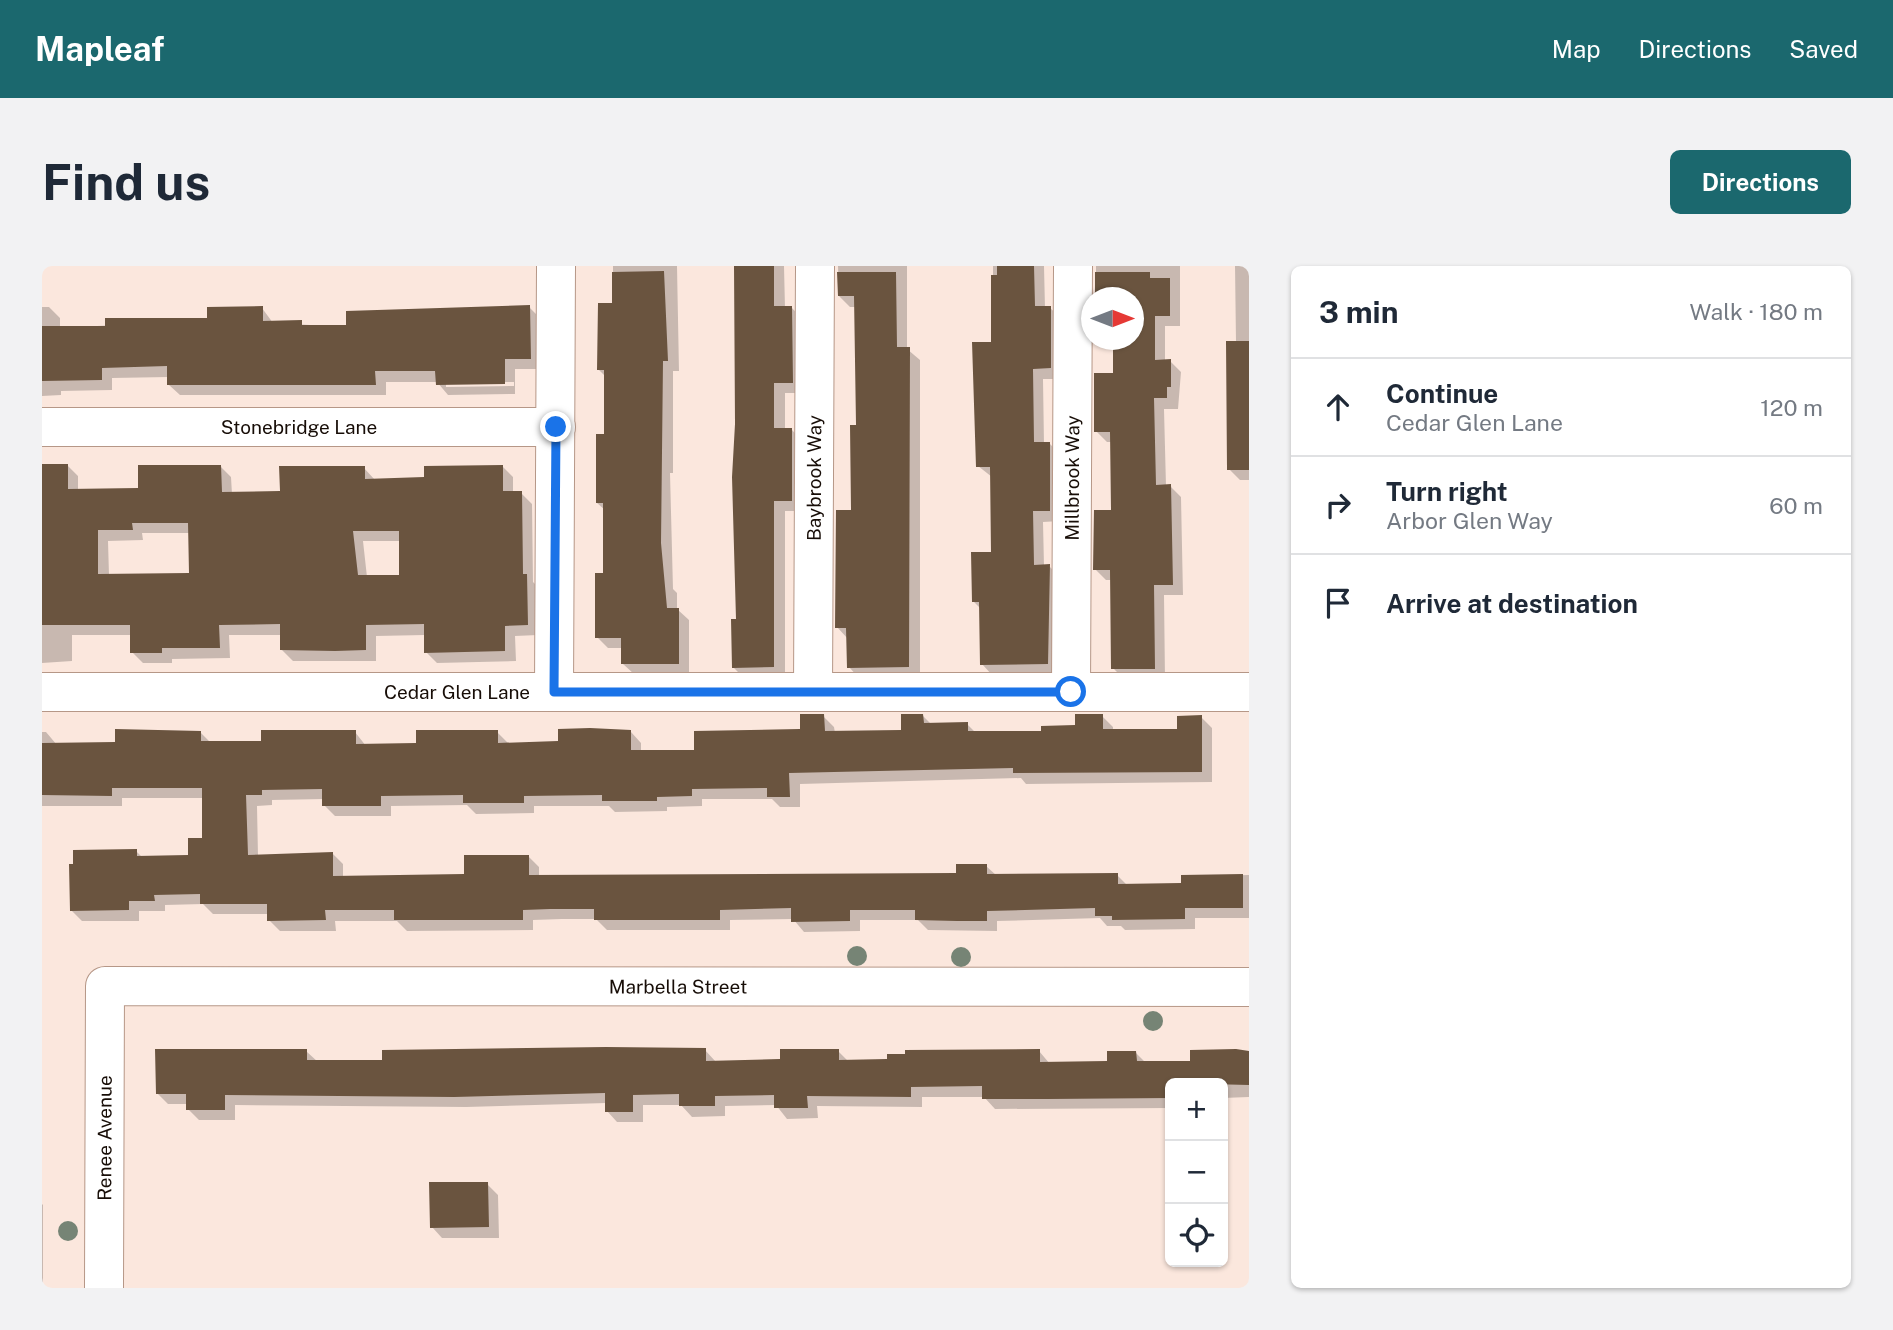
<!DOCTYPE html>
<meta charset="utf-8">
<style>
:root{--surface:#fff;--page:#f2f2f3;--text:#1f2937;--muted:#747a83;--line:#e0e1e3;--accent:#1b686e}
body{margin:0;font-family:"Public Sans",sans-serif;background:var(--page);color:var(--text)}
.controls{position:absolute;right:21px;bottom:21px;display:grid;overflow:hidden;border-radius:10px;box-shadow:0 2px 5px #0004}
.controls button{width:63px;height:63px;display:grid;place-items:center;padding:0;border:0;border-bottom:2px solid var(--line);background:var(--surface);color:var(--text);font:35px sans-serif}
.compass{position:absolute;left:1039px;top:21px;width:63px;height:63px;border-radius:50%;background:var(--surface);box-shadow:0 2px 5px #0004;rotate:90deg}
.stop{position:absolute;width:21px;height:21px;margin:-16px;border:5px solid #1a73e8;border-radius:50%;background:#fff}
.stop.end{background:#1a73e8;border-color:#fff;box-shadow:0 2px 7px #0008}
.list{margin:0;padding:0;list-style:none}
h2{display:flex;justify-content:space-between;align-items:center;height:91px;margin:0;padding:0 28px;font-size:30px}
h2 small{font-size:23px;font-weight:400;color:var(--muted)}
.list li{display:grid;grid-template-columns:46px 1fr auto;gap:21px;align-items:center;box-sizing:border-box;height:98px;padding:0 28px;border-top:2px solid var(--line)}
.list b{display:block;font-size:26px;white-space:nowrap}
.list p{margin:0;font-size:23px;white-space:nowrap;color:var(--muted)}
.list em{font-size:23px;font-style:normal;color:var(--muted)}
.icon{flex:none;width:38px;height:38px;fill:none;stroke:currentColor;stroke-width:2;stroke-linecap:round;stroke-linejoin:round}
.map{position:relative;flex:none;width:1207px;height:1022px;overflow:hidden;border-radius:10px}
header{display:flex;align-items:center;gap:42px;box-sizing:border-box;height:98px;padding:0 35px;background:var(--accent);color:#fff}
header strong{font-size:33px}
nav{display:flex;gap:38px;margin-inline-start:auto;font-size:24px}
.intro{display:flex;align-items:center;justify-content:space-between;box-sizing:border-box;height:168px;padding:0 42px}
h1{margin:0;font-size:49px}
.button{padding:18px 32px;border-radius:10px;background:var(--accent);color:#fff;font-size:24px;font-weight:700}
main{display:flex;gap:42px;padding:0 42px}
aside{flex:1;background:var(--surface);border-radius:10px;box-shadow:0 2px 5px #0004}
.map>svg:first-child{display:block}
</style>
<header>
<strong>Mapleaf</strong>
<nav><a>Map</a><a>Directions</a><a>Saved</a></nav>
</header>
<div class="intro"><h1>Find us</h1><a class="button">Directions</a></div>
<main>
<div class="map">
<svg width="1207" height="1022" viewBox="0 0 1207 1022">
<rect width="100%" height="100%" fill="#fbe7dd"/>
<path fill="#0003" fill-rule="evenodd" d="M571,0h64l2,105h-6v102h-3l3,116 4,4v16l12,11v54h-55l-11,-10v-16h-15l-11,-11 8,-62v-65l-8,-7 9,-67v-59l-8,-8 15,-64z
M693,0h49l1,42h7l10,11 1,74h-18v37h7l10,11v70h-17v167h-41l-11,-11 4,-46z
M796,0h69v83l13,11v318h-61l-10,-11 -1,-28 -11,-12 16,-116 4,-84 -1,-120h-6l-11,-11z
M951,0h51l1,42h5l11,10v61h-18l1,65h6l10,10v67l-17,1 1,44h5l11,11 -2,97 -66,1 -10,-11 -1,-55 -8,-8 20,-47 -1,-77 -14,-11 15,-123z
M1054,0h84v60h-15v35h5l11,11 -3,37h-14l2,77h4l11,11 2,98h-19l1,84h-41l-11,-11 -1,-88h-6l-11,-11 18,-58 -1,-69h-5l-11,-11 19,-56 -1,-35h20v-42l-38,-1z
M1193,0h14v214h-9l-11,-11 7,-126z
M0,41h7l11,11v10l148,-8 54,-12 11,15 75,4 181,-20 11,11 1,51h-26v25l-67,1 -11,-13h-51v13h-206l-11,-10v-8l-57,1v12l-51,1v4l-19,1zM472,116v4l-68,1v-4z
M0,199h25l11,11v15l62,-1 80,-24 11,11 1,17 50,-1 82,-25 11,12 51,-1 76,-13 11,11v16h8l11,11 1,78 4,4 1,49 -23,1 1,25 -79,2 -11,-11 -1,-17 -49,1v25h-83l-11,-11v-15h-53l1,23 -58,1v4h-29l-11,-11v-17h-60v26l-30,2zM100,267h48l1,42h-82l-1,-34 35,-1zM321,275h38v36h-34z
M781,450l11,11 1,6 68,-1 20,-16 8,8h36l9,9 66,-1 35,-5 25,-11 11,11v4l66,-1 22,-13 11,11v54l-186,2 -5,-6 -221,6v23h-20l-8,-8h-70v7l-35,1v4l-52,1 -6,-6h-75v7l-58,1 -9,-9 -76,1v10h-56l-11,-11v-6l-52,1v5l-15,1 1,50 74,-3 11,11v13l123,-1 62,-20 11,11v10l419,-2 28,-9 10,9h121l10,10 56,-1v-8l66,-1v43h-54v11l-70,1 -4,-4h-14l-7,-8 -103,3v10l-69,-1 -10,-10h-58v11l-56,1 -11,-13 -63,1v10h-123l-11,-11h-34l-29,1v10l-126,1 -10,-10h-62l1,10h-56l-11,-11v-6h-56l-10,-10 -38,1v6h-26v10h-57l-11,-11 65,-59 7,7 47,-2 14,-17v-41h-82v8h-80v-74h4l11,13 60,-1 84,-11 10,10h52l92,-11 11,14 52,-1 79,-13 11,11h52l71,-11 10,11v9h55l106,-21z
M663,784l11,12 66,-1 56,-10 11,11 190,-11 11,13 58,-1 28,-10 10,10 46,-1 44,-11h13v46l-26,1v-15h-53v25l-175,1 -11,-12h-62v10l-105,-1 1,12 -31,1 -11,-14 -51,1v10l-33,1 -11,-12h-38v17h-26l-10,-11v-8l-141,4 -231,-2v15h-36l-11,-11v-5h-20l-11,-11 149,-42 12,11h66z
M445,918l11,11 1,43h-57l-10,-11z
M0,938l1,1v83h-1z"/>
<path fill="#6a543f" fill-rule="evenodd" d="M692,0h40v40h18l1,77h-19v45h18v73h-18v166l-42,1 -1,-49h5l-4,-142 3,-53z
M955,0h37l1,40h16v62l-18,1 1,73h16v69h-17l1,54 16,-1 -2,100 -68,1 -1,-63h-7l-1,-50h20l-1,-85h-14l-4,-125h19v-67h6z
M622,5l4,90h-5l-2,182 6,65h12v56h-58v-26h-26v-65h8v-70h-7v-69h8v-64h-7l1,-67h14v-31z
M795,6h59l1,75h13l-1,320 -62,1 -1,-40h-11l1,-118h15l-1,-85h6l-2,-129h-16z
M1053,6h55v6h20v38h-15v44l16,-1v28h-4v11h-13l2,87 15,-1 2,101h-19l1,84h-44l-1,-99h-17l1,-60h17l-1,-78h-16v-59h19v-33h20v-42h-38z
M488,39l1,54h-26v25l-69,1 -1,-14h-60l1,14h-209v-19l-65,2v12l-60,1v-55h63v-8h102v-11l56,-1v15l39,-1v5h44v-14z
M1184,75h23v129h-22z
M0,198h26v25l70,-1v-23h83l1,27 58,-1 -1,-25h86v13l59,-2v-11l79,-1v26h19l1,83h4l1,51 -23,1v25l-81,2v-29l-58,1v25l-31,1 -55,-1v-26l-61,1 1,23h-58v5h-32v-28h-88zM90,257h56l1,50 -91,1v-44h35zM311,265h46v44h-41z
M758,448h24l1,17 76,-1v-16h22l1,9 44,-1v9h73v-5l34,-1v-11h28v15h74v-13l25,-1v57l-189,1v-5l-224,5 1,24h-23v-9l-75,1v7l-35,1v4h-55v-6l-78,1v7h-61v-8l-82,1v10h-59v-17l-60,1v5h-16l2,60 85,-3v24l131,-2v-19h65v20l427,-2v-9h31v10l131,-1v11l63,-1v-8l62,-1v34h-58v11l-73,1v-4h-17v-8l-108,3v10h-30l-42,-1v-10h-65v11l-59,1v-14l-71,2v10h-126v-11h-44l-27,1v10h-129v-10h-69l1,10 -59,1v-17h-67v-10l-46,1 1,6h-26v9l-59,1 -1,-47h4v-14l64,-1v7l51,-1v-17h14v-50h-90v8l-70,-1v-52l73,-1v-13l86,2v10h60v-11h95v14l60,-1v-13h82v13l60,-2v-12l32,-1 41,2v20h63v-19l106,-2z
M564,781l100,1v13l74,-2v-10h59v11l48,-1v-5h18v-4l135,-1v13l67,-1v-10h29l1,10h53v-11l46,-1 13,2v34l-79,-2v15l-122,1h-66v-13l-71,1v10l-104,-1 1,12h-34v-13l-59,1v10h-36v-12l-46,1v17h-28v-19l-151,4 -229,-2v15h-39v-16h-30l-1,-45h152v11h75v-10z
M387,916h59l1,45 -59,1z"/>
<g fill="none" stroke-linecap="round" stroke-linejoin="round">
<g stroke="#b69787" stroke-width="40">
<g id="minor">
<path id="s1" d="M0,161h514"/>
<path id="s2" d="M0,426h1207"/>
<path d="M512,426l2,-426"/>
<path id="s3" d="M771,426l2,-426"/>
<path id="s4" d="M1029,426l2,-426"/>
<path id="s5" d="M62,1022l1,-302 1144,1"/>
</g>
</g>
<use href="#minor" stroke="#fff" stroke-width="38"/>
</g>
<g fill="#768475">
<circle cx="815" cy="690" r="10"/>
<circle cx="919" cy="691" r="10"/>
<circle cx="1111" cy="755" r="10"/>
<circle cx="26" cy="965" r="10"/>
</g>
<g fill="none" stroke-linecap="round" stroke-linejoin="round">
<path stroke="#1a73e8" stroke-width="9" d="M514,161l-2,265h517"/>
</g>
<g text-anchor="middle" stroke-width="7" stroke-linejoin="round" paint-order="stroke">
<g font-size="19" fill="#170d07" stroke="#fef7f4">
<text dy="7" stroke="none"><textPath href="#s1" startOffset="257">Stonebridge Lane</textPath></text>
<text dy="7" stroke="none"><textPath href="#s3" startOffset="214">Baybrook Way</textPath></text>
<text dy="7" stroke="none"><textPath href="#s4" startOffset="214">Millbrook Way</textPath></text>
<text dy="7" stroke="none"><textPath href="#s2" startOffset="415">Cedar Glen Lane</textPath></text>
<text dy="7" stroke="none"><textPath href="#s5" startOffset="875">Marbella Street</textPath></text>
<text dy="7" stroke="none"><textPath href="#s5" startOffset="150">Renee Avenue</textPath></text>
</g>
</g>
</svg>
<div class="controls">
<button>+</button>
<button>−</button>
<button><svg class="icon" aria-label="locate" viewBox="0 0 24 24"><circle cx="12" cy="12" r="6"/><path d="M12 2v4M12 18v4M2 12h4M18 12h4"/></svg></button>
</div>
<svg class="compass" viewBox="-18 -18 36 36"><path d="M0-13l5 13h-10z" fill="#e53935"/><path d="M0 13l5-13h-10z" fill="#747a83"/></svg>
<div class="stop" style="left:1029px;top:426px"></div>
<div class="stop end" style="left:514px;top:161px"></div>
</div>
<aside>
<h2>3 min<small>Walk · 180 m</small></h2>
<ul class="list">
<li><svg class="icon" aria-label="ahead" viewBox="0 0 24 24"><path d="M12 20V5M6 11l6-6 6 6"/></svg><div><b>Continue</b><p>Cedar Glen Lane</p></div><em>120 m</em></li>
<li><svg class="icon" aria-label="right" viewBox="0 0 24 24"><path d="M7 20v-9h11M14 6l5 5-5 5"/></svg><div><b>Turn right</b><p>Arbor Glen Way</p></div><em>60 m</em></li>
<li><svg class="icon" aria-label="arrive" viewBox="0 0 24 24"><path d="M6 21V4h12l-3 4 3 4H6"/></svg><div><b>Arrive at destination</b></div></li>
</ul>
</aside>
</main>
